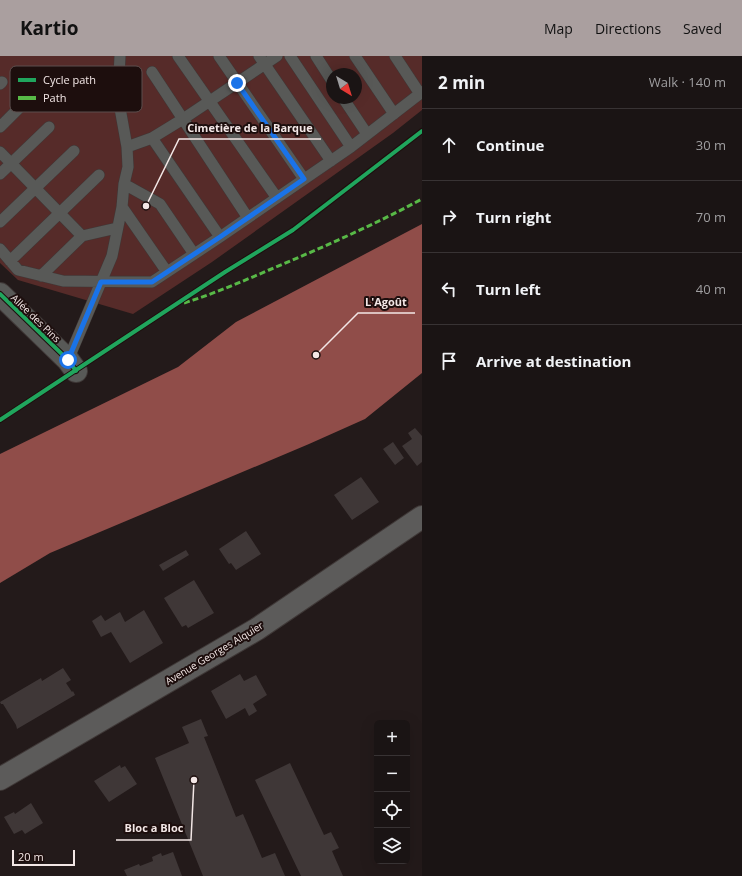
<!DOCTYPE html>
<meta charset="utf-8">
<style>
:root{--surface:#1a1414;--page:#272122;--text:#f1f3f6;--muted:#9f9ea0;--line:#383334;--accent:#aa9f9f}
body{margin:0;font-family:"Open Sans",sans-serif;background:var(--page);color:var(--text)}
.controls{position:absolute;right:12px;bottom:12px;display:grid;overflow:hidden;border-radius:6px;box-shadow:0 4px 16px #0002}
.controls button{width:36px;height:36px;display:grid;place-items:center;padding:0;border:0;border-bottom:1px solid var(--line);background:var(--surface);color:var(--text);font:20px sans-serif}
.compass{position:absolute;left:326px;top:12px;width:36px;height:36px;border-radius:50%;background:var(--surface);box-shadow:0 4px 16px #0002;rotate:142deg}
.scale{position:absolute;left:12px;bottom:10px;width:63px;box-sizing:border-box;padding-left:4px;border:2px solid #f3e7e6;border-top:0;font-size:11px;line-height:14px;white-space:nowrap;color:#f3e7e6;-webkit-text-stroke:3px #1d0e0d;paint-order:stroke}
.stop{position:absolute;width:12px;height:12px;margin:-9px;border:3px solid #1a73e8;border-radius:50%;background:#fff}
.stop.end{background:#1a73e8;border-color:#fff;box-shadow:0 1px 4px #0008}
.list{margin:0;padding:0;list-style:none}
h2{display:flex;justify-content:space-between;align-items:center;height:52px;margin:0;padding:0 16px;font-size:17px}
h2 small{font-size:13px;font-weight:400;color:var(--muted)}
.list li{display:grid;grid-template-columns:26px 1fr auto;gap:12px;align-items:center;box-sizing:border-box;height:72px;padding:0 16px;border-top:1px solid var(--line)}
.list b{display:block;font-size:15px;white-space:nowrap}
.list em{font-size:13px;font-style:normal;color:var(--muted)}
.icon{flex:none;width:22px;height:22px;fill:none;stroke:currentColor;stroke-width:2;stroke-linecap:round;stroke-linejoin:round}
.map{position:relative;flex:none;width:422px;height:820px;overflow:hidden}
header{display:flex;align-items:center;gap:24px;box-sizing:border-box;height:56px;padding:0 20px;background:var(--accent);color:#111}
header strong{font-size:19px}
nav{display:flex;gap:22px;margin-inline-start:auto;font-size:14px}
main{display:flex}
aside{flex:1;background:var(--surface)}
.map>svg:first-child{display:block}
</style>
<header>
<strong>Kartio</strong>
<nav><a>Map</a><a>Directions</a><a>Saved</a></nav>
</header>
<main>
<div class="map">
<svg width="422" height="820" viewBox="0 0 422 820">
<rect width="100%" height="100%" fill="#231a1a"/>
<path fill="#562b29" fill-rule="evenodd" d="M0,0h422v54l-29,23 -181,129 -79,52 -115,-34 -18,-17zM332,18h24v24h-24z"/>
<path fill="#904d49" d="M422,168v149l-57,46 -56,25 -259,109 -50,30v-129l178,-87 58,-45z"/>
<path fill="#3f3737" d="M415,372l7,8v26l-5,4 -15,-20 10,-7 -4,-6z
M393,386l11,16 -9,7 -12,-16z
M361,421l18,25 -27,18 -18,-25z
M246,475l15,23 -25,16 -5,-7 -2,1 -10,-15z
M186,494l3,5 -26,16 -4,-6z
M194,524l20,33 -26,15 -2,-3 -4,2 -18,-29z
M144,554l19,33 -33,20 -19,-31 -10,5 -9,-16 9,-6 4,6 15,-9 5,10z
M63,612l8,12 -5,3 6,9 1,-1 2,4 -58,34 -1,-4 -13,-21h-2l-1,-2 41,-24 1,3z
M240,618l4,7 12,-6 11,20 -14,9 4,7 -8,5 -4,-8 -19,11 -15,-28z
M201,663l7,17 -4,1 32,80 7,-3 19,44 13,-5 10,23h-82l-48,-118 34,-15 -7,-16z
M290,707l34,72 7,-3 8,16 -7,3 11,25h-42l-46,-96z
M120,709l1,3 4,-2 12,18 -28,18 -15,-21z
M31,747l12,20 -18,11 -3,-4 -8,4 -10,-17 10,-5 1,2z
M173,796l9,24h-55l-3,-6 15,-6 1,2 13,-5 -1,-4 9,-4 1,3z"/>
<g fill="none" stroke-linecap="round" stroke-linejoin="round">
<g stroke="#3f3837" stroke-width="12">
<path id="service" d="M178,0l99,142
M219,0l85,123
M259,0l72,105
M290,0l61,91
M316,0l16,25
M355,0l39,58
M395,0l25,38
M152,16l96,146
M0,28l2,-2
M343,42l24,36
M0,71l24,-24
M152,82l68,99
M127,91l25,-9 31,-19 94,-63
M0,96l82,84
M0,118l49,-47
M124,128l36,20 34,50
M122,151l45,65
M0,166l74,-71
M0,193l18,21 45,11 89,1 68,-45 131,-90 71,-55
M10,205l89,-86
M41,220l41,-40 35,-8
M68,304l44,-104 10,-49 2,-23 4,-17 -1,-20 -9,-50 2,-41"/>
</g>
<g stroke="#3f3837" stroke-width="24">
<path id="minor" d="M0,238l68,66 8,11"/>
</g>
<g stroke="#3f3837" stroke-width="24">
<path id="secondary" d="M0,723l257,-150 165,-112"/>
</g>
<use href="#service" stroke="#585957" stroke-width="11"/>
<use href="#minor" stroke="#585957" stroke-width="22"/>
<use href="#secondary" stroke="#5c5b5a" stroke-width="22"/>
<path stroke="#58b947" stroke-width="3" stroke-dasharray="6 3" stroke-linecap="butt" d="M184,247c29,-9 57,-21 85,-33 52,-22 103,-44 153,-71"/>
<g stroke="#1d0e0d" stroke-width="6">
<path id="cycleway" d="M0,238l68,66 8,11
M0,364l225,-148 68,-42 129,-99"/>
</g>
<use href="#cycleway" stroke="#20a55d" stroke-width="4"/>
</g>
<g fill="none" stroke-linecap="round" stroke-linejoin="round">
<path stroke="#1a73e8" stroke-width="5" d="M68,304l33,-78h51l68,-45 84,-58 -67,-96"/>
</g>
<g text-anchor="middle" stroke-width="4" stroke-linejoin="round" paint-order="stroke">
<g font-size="10" fill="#f3e7e6" stroke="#1d0e0d">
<text transform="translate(36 262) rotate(44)" y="4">Allée des Pins</text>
<text transform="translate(214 597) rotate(-31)" y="4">Avenue Georges Alquier</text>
</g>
</g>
<rect x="10" y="10" width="132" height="46" rx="6" fill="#1d0e0d" stroke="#5d4f4e" stroke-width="1"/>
<rect x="18" y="22" width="18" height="4" fill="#20a55d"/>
<rect x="18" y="40" width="18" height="4" fill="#58b947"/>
<g font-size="11" fill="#f3e7e6">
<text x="43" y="28">Cycle path</text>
<text x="43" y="46">Path</text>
</g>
<path fill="none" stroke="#f3e7e6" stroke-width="1.5" d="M146 150L179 83H321M316 299L358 257H415M194 724L191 784H116"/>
<g fill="#f3e7e6" stroke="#1d0e0d" stroke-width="1.5">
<circle cx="146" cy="150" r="4"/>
<circle cx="316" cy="299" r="4"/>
<circle cx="194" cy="724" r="4"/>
</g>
<g font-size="11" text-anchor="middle" font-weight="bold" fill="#f3e7e6" stroke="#1d0e0d" stroke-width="4" stroke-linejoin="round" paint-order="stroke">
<text x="250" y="76">Cimetière de la Barque</text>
<text x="386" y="250">L'Agoût</text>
<text x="154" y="776">Bloc a Bloc</text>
</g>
</svg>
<div class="controls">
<button>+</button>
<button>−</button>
<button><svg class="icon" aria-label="locate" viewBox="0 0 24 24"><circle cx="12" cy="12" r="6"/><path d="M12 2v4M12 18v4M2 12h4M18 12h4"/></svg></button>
<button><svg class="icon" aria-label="layers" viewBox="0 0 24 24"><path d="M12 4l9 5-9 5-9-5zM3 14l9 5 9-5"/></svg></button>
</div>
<svg class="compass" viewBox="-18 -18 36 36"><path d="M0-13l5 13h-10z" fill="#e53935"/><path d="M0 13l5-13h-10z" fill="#9f9ea0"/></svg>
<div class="scale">20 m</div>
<div class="stop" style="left:68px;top:304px"></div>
<div class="stop end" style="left:237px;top:27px"></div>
</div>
<aside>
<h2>2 min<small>Walk · 140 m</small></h2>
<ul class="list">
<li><svg class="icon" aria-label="ahead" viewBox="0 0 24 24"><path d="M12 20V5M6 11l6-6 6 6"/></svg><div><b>Continue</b></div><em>30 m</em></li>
<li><svg class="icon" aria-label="right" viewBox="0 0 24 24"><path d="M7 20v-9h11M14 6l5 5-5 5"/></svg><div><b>Turn right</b></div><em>70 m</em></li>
<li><svg class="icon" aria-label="left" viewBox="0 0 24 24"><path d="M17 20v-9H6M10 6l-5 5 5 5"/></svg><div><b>Turn left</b></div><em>40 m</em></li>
<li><svg class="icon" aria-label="arrive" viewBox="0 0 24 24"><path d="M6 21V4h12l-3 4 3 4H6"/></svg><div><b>Arrive at destination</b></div></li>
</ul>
</aside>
</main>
